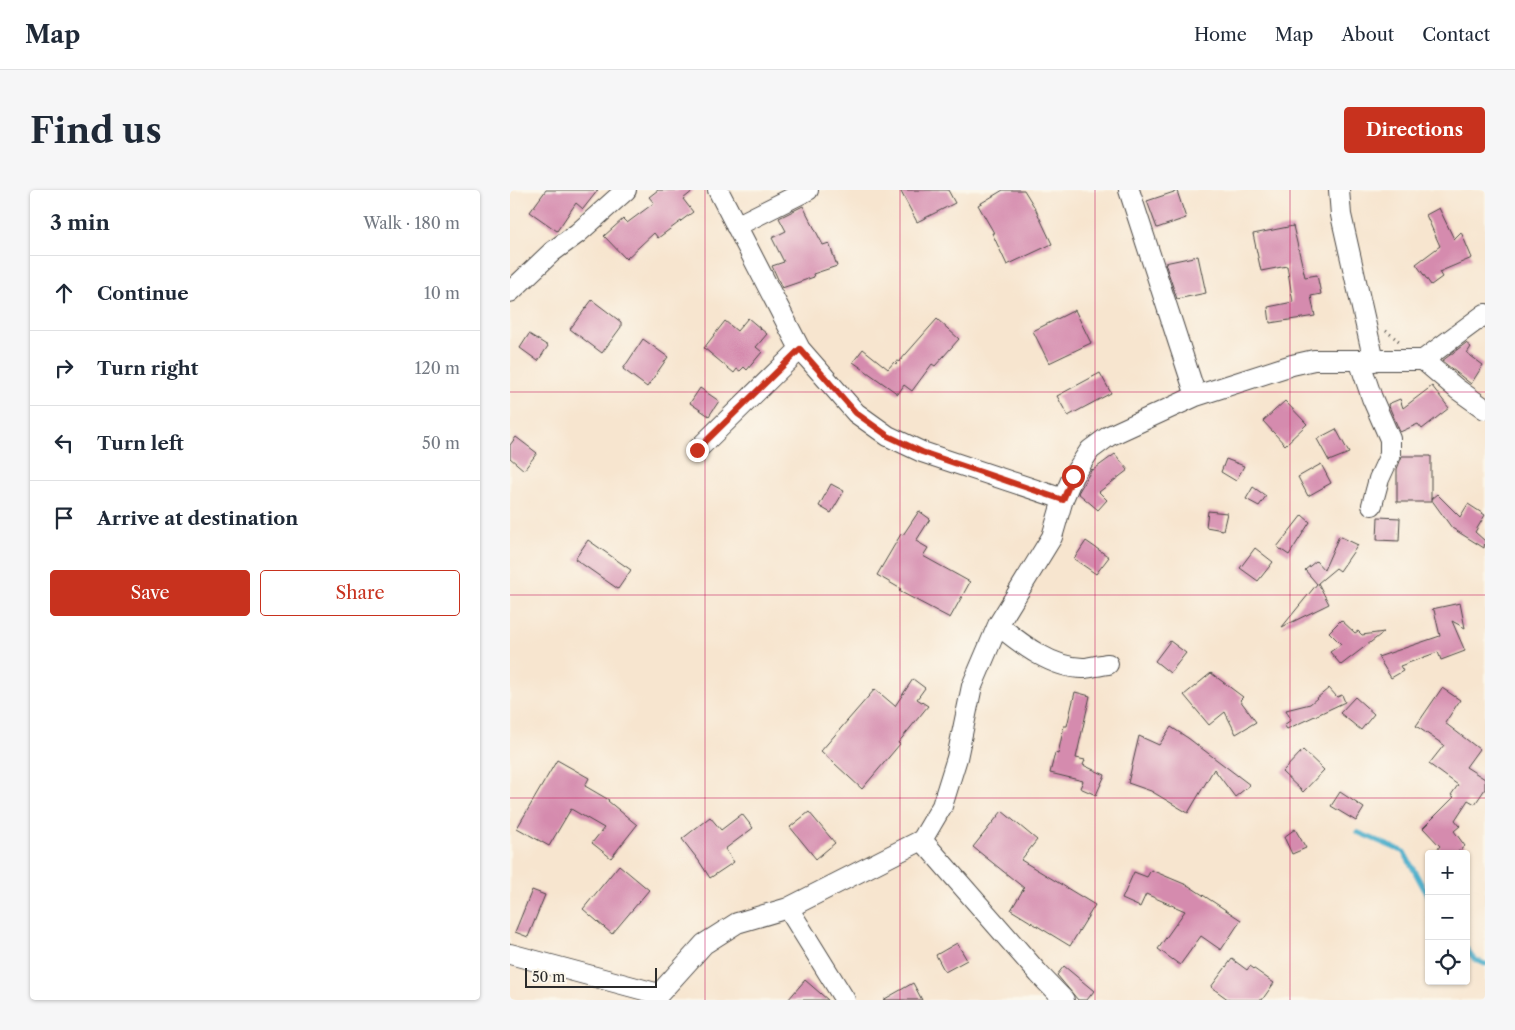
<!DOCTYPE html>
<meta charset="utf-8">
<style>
:root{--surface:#fff;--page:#f6f6f7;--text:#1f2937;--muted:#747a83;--line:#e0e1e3;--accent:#c8321e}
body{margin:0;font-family:"Libre Caslon Text",serif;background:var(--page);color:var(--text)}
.controls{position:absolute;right:15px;bottom:15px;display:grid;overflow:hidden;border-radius:5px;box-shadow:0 1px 4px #0004}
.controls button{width:45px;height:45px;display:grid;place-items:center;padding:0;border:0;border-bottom:1px solid var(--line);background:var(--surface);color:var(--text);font:25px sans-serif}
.scale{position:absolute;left:15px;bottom:12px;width:132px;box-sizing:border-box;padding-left:5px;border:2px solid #2b2b2b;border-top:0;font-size:14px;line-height:18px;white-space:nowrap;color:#2b2b2b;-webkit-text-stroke:4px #fbf7ec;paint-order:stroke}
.stop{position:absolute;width:15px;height:15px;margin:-11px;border:4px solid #c8321e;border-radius:50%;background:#fff}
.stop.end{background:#c8321e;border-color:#fff;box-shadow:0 1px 5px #0008}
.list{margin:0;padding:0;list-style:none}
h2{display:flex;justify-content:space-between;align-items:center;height:65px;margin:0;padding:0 20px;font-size:21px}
h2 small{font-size:16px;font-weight:400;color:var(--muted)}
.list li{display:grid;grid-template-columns:32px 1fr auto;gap:15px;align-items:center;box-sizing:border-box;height:75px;padding:0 20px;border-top:1px solid var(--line)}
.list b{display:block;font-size:19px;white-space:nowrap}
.list em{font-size:16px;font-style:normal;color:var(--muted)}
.actions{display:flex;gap:10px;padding:15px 20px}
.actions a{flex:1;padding:11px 0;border:1px solid var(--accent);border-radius:5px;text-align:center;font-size:18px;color:var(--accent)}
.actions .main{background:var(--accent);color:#fff}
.icon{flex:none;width:28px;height:28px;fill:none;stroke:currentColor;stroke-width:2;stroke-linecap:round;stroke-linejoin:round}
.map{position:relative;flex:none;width:975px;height:810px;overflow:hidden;border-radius:5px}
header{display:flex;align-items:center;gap:30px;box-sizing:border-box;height:70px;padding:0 25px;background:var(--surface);border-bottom:1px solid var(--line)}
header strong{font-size:24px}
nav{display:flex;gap:28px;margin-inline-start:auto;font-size:18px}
.intro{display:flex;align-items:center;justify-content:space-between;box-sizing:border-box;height:120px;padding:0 30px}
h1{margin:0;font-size:35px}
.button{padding:12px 22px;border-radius:5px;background:var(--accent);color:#fff;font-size:18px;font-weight:700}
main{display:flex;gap:30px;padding:0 30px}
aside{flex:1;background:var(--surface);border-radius:5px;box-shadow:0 1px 4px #0004}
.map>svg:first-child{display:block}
</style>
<header>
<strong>Map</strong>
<nav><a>Home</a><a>Map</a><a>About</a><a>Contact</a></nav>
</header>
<div class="intro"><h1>Find us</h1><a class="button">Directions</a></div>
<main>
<aside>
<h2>3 min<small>Walk · 180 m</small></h2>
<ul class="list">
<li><svg class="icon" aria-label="ahead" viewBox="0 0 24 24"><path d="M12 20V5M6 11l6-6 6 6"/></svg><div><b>Continue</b></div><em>10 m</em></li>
<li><svg class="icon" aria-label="right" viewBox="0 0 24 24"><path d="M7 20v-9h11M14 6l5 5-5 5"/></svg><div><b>Turn right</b></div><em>120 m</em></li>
<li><svg class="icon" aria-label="left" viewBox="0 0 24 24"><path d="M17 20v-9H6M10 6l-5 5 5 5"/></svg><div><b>Turn left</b></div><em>50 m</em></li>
<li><svg class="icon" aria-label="arrive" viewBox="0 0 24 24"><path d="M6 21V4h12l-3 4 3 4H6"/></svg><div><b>Arrive at destination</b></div></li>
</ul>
<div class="actions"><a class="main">Save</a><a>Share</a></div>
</aside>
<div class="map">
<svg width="975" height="810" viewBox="0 0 975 810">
<rect width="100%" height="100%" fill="#fbf7ec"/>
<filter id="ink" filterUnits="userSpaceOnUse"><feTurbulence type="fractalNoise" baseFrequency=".02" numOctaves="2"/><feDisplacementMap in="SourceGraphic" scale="10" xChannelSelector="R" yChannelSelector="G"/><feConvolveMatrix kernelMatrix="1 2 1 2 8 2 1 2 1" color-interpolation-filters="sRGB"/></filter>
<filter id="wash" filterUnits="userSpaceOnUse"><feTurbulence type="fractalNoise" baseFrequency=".0096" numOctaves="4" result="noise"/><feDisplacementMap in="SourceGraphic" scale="20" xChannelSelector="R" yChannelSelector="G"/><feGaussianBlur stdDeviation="1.12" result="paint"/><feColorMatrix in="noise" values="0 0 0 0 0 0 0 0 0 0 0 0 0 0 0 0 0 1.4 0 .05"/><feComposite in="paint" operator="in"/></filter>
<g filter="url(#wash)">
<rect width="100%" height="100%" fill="#f7e5cf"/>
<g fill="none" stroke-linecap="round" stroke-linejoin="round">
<path stroke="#4aadca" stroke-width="5" d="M847,642l47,20 25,46
M956,758l8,11 11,5"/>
</g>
<g id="blocks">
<path fill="#d58bae" d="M36,0h52l-15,19 -7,-6 -19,28 -27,-19z
M148,0h36l-11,9 10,13 -35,26 -4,-5 -28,26 -22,-23 19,-17 4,4 27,-20 -5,-6z
M390,0h48l7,13 -38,19z
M493,0h21l11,18 17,36 -45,21 -15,-32h2l-16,-28z
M667,1l9,27 -29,10 -10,-27z
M293,16l20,39 6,-2 8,23 -24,8 1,3 -32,11 -10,-22 12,-4 -12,-24 14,-7 -7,-13z
M929,18l15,31 7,-7 11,26 -33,14 3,5 -11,8 -15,-21 24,-18 -14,-31z
M783,36l12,51 12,-2 4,19 -10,2 4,20 -45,7 -2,-16 25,-5 -6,-36 -26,5 -8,-37z
M688,66l8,37 -29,6 -12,-36z
M82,110l29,22v5l-19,26 -32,-24z
M565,120l16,33 -42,20 -16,-32z
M238,128l19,16 -11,13 6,5 -15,18 -3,-3 -4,4 -3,-2 -3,4 -30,-25 21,-27 12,10z
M427,129l22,20 -24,27 -3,-2 -20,27 -8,-6 -6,9 -45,-32 10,-13 25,20 6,-7 2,2 1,-3 2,1z
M19,144l19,12 -10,15 -18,-13z
M133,149l25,18 -21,30 -24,-18z
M956,153l5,4 -4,6 16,12 -12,19 -29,-23z
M590,183l11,20 -43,23 -11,-20z
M922,196l17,22 -27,21 -4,-5 -18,8 -12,-28 12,-5 3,9z
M190,198l19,13 -10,15 -19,-13z
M775,211l22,23 -22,21 -22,-24z
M826,239l13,24 -20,8 -12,-22z
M6,247l21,16 -13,17 -14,-12v-13z
M605,264l13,16 -29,22 8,8 -9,10 -20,-17 14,-24 1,1z
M892,266h29v46h-34v-33z
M716,269l18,7 -8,15 -15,-9z
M811,274l10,19 -23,13 -10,-19z
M321,294l13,7 -13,22 -12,-7z
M743,297l13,9 -7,10 -13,-7z
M927,304l23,23 8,-13 17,11 -10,17 10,9 -1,7 -32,-20 -21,-29z
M409,321l11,8 -14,22 12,7 -5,8 47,26 -20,36 -51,-27 2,-2 -24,-14 24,-41 2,1z
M698,321l19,2 -4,17 -17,-3z
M792,325l8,7 -21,33 -12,-8z
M868,327l22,1 -1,23 -22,-1z
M829,346l19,9 -18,26 -4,-3 -18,15 11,21 -47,23 35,-43 -12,-14 11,-9 8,9z
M78,350l43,30 -13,19 -43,-30z
M576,351l23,16 -13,17 -22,-15z
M745,358l18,14 -15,19 -18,-13z
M950,413l5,25 -13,-7 13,30 -24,9 -3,-8 -38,14 3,5 -12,7 -13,-21 62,-21 -6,-26 -2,-1z
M831,430l14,13 3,-2 4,4 22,-3 -43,33 -11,-13 11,-8 -12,-12z
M660,451l16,12 -16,20 -15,-12z
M701,483l32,24 -3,3 16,22 -20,12 -11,-22 -16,13 -25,-30z
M403,489l12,9 -8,11 11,7 -30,37 2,1 -38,45 -41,-38 54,-62 20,17z
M819,498l8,9 5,-2 3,7 -58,27 -3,-4 7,-5 -5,-10 24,-6z
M932,498l18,12 -15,23 34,26 -13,18 19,12v10l-10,15 -7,-4 -13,20 5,6 -6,5 11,15 -10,8h-21l6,-8 -17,-18 31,-31 -3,-2 7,-10 -29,-21 15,-19 -28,-19z
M565,502l15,4 -14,62 9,2 -2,5 22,10 -9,20 -16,-7 3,-7 -33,-8 5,-20 3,1 6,-28h3z
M845,507l19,17 -13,16 -21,-17z
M661,537l17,11 62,47 -15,12 -21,-28 -26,44 -37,-22 -23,-8 11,-47 20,9z
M793,560l21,20 -21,22 -21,-20z
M47,570l32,18 -4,8 24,14 -1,1 29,24 -26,33 -19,-15 12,-15 -33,-19 -22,37 -32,-18z
M830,602l24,16 -8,13 -25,-15z
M492,621l35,29 -16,20 74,45 -25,41 -59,-36 13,-22 -51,-41z
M299,622l26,31 -19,16 -26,-32z
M232,624l11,14 -28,21 9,13 -24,16 -11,-17 -17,-22 28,-22 11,13z
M785,639l11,19 -14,6 -8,-17z
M109,675l30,25 -37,44 -29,-25z
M641,680l38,16 52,34 -20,30 -20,-14 -21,29 -22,-16 27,-38 -39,-17 -6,13 -18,-8 12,-27 13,5z
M22,700l13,5 -17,42 -13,-5z
M447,753l10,17 -22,12 -9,-17z
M722,769l15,11 3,-4 24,17 -12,17h-33l-18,-13z
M554,776l30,25 -7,9h-9l-21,-25z
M295,790l23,20h-40z
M403,793l9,17h-39z"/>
</g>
</g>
<g filter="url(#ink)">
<use href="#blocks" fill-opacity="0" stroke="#4a4744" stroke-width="1"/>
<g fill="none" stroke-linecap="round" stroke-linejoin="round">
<g stroke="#4a4744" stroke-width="22">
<path id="minor" d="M208,0l82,159 56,64 32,23 34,16 141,47
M619,0l67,206
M829,0l2,25 33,146
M226,36l72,-36
M0,102l42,-40 26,-19 48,-43
M849,170l13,38 18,41v16l-11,24 -7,26
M913,170l34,29 28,20
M187,260l103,-101
M488,435c23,19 55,44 87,43 7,-1 15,-3 23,-4
M412,650l117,134 25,26
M278,718l57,92
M0,764l149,40
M146,810l3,-6 45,-50 33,-21 51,-15 134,-68 20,-34 15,-48 15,-72 26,-61 54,-88 11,-38 10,-23 17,-26 19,-14 87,-40 96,-31 22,-5h109l62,-46"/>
</g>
<path stroke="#4a4744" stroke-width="3" stroke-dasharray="1 4" stroke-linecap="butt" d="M876,141l13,10"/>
<use href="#minor" stroke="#fff" stroke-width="20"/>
</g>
</g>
<g fill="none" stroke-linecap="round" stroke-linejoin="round" filter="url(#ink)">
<path stroke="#c8321e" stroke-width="6" d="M187,260l103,-101 56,64 32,23 34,16 141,48 10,-24"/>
</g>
<path fill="none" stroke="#c2185b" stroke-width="1" stroke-opacity="0.55" d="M195,0v810M390,0v810M585,0v810M780,0v810M0,202h975M0,405h975M0,608h975"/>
</svg>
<div class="controls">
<button>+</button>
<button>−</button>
<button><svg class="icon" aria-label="locate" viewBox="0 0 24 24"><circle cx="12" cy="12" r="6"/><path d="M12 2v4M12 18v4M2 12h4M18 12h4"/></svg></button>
</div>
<div class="scale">50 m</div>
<div class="stop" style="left:563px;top:286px"></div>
<div class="stop end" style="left:187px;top:260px"></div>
</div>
</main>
